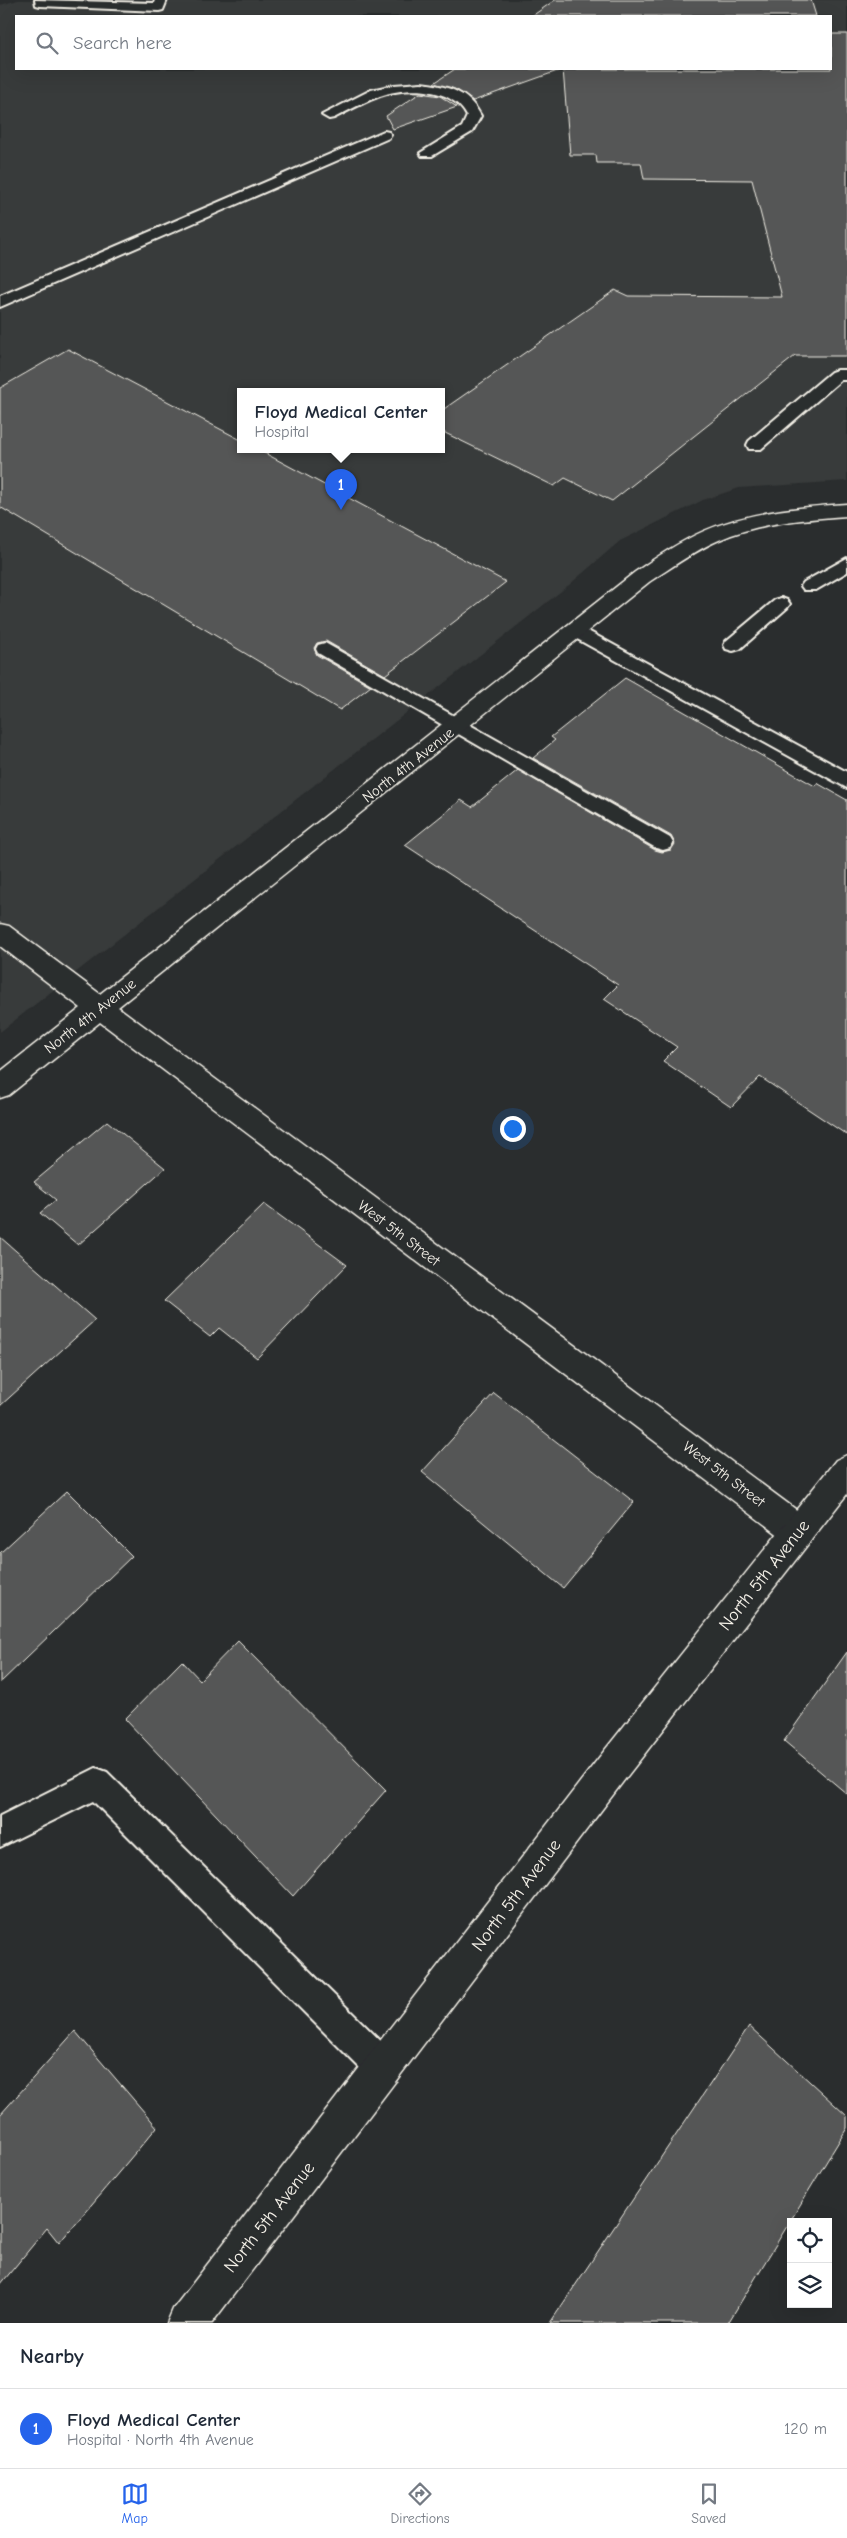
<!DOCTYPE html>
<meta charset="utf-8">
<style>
:root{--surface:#fff;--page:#f2f2f3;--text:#1f2937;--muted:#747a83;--line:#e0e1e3;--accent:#2563eb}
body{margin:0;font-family:"Comic Neue",sans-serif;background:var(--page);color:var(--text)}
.controls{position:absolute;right:15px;bottom:15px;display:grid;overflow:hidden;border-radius:0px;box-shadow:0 5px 20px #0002}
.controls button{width:45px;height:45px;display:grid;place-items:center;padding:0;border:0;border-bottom:1px solid var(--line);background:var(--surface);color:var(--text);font:25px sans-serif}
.you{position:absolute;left:512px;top:1128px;width:18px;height:18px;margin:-12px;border:4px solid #fff;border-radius:50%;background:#1a73e8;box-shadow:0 0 0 8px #1a73e833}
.badge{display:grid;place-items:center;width:32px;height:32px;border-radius:50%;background:var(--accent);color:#fff;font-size:16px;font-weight:700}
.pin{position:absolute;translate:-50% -41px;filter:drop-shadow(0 1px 2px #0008)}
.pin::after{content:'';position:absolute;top:26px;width:18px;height:15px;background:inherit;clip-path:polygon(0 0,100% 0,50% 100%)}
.popup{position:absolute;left:237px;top:388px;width:208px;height:65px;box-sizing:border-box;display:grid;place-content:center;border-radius:0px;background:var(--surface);filter:drop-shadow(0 1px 4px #0005);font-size:16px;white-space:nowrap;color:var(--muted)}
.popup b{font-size:19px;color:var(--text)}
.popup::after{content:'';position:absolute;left:50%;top:100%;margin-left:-10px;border:10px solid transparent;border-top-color:var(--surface)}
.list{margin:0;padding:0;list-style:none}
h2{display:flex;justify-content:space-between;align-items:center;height:65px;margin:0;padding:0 20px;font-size:21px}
h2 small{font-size:16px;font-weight:400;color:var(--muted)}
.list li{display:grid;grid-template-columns:32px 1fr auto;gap:15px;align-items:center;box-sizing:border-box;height:80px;padding:0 20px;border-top:1px solid var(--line)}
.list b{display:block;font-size:19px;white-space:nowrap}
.list p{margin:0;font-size:16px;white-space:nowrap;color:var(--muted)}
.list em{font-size:16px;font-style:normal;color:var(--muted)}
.icon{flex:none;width:28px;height:28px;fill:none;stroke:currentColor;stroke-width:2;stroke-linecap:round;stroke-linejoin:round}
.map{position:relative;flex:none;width:847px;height:2323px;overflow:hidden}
.search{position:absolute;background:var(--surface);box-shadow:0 5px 20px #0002;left:15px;right:15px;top:15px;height:55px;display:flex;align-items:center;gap:12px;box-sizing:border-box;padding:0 18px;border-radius:0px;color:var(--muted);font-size:19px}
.sheet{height:145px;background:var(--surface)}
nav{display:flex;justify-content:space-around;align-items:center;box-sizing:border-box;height:70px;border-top:1px solid var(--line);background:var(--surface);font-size:14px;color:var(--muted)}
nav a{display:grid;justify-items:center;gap:2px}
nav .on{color:var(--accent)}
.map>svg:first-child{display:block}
</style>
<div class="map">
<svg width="847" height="2323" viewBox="0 0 847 2323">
<rect width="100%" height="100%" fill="#2a2d2e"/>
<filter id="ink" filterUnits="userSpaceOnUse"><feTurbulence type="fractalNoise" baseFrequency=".02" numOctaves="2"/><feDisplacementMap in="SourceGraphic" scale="10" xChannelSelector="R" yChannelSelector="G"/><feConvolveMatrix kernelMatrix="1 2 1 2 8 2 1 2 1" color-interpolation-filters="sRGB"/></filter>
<g filter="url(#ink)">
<path fill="#373a3a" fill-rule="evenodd" d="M18,0h829v481l-108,7 -36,12 -83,41 -51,44 -569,447v-1027zM16,16h815v53h-815zM241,391h200v58h-200z"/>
<path fill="#555756" stroke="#f4f1e8" d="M555,0h256l5,16h-284z
M831,34h16v322h-52l-183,145 -47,-23 -11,8 -113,-55v-20l174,-121 13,6 154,1 -30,-117 -108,-1 -3,-16h-44l-1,-8h-26l-7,-86 -90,32 -16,-11 -23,-7 21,-14h376z
M420,93l20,3 17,11 -64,22 -7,-13z
M68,349l173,91v9h16l249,133 -121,93 -59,-34 -9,2 -3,5 3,7 54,31 -31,24 -340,-203v-119z
M625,678l190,108 2,-3 30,17v335l-87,-58 -29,30 -68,-46 14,-14 -73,-48 14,-14 -213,-140 56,-45 11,7 46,-37 137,80 7,2 9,-2 4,-6 -4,-8 -138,-78 22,-18 -4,-3z
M107,1121l58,47 -87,77 -38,-32 16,-13 -22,-18z
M264,1204l83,61 -90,93 -38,-30 -9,9 -46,-36z
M0,1237l95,83 -95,86z
M494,1393l140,109 -71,86 -141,-116z
M67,1491l65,65 -132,127v-130z
M238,1641l148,149 -93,106 -168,-177 57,-58 18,19z
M847,1652v142l-63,-53z
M749,2026l98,90v12l-119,195h-178z
M75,2031l82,96 -98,116 -12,-15 -47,57v-170z"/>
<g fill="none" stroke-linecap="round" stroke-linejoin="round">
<g stroke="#f4f1e8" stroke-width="4">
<path id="service" d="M35,0l119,3 1,-3h12l-4,10 -4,1 -119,-5 -4,-1z
M421,83c26,3 47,8 60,33l-9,16 -40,24h-10l-2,-3 42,-26 5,-11c-15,-29 -59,-30 -87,-20 -16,6 -31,14 -46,22l-5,1 -7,-4 49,-25 23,-5z
M384,131l5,1 2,3 -2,3 -389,169v-11z
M837,370h10v10h-6l-80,69h-12l-2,-4 2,-4 82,-69z
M847,558v14l-31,18h-12l-3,-4 3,-4z
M781,598l6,2 3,4 -3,4 -47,41 -7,2 -7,-2 -2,-4 2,-4 49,-41z
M575,624l272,148v16l-279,-154 -2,-4 2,-4z
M325,643l345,195 3,5 -3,5 -7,2 -7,-2 -338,-195 -2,-4 2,-4z
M96,1768l11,4 289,284 4,12 -4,12 -12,4 -12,-4 -279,-279 -93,46v-31z"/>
</g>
<g stroke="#f4f1e8" stroke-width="3">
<path id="minor" d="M847,504v12c-43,3 -89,7 -128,24 -25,11 -47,27 -70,42l-531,425 692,513 5,11 -5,11 -11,4 -11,-4 -688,-520 -91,73 -9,3v-26l81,-64 -81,-62v-22l9,2 91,68 535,-422c22,-15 44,-30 69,-41 44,-19 96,-24 143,-27z"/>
</g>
<g stroke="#f4f1e8" stroke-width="3">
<path id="tertiary" d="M847,1455v39l-222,285 -413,544h-45l6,-14 428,-554 235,-295z"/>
</g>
<use href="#service" fill="#2a2d2e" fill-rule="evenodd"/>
<use href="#minor" fill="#2a2d2e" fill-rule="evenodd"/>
<use href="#tertiary" fill="#2a2d2e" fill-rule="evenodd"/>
</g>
</g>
<g text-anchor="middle" stroke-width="4" stroke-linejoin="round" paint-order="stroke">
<g font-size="15" fill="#f4f1e8" stroke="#2a2d2e">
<text transform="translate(408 765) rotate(-38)" y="5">North 4th Avenue</text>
<text transform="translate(90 1016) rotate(-38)" y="5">North 4th Avenue</text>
<text transform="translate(399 1233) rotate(37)" y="5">West 5th Street</text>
<text transform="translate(724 1474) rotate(37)" y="5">West 5th Street</text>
</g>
<g font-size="18" fill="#f4f1e8" stroke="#2a2d2e">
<text transform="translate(764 1575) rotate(-52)" y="6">North 5th Avenue</text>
<text transform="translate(516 1895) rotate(-53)" y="6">North 5th Avenue</text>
<text transform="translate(269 2217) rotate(-52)" y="6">North 5th Avenue</text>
</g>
</g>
</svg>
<div class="controls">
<button><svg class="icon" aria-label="locate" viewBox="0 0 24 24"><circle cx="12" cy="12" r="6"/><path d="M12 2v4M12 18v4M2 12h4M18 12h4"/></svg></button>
<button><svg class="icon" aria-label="layers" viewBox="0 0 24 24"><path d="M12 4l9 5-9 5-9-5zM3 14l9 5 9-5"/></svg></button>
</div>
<div class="you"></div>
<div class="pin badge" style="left:341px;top:510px">1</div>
<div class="popup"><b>Floyd Medical Center</b>Hospital</div>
<div class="search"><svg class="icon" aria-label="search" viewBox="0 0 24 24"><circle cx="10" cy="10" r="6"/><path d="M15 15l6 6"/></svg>Search here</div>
</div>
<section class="sheet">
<h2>Nearby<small></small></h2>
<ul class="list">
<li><span class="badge">1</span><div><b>Floyd Medical Center</b><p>Hospital · North 4th Avenue</p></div><em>120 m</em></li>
</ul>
</section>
<nav>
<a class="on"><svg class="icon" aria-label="map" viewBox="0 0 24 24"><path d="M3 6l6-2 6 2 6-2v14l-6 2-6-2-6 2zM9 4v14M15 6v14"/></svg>Map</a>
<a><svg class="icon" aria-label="directions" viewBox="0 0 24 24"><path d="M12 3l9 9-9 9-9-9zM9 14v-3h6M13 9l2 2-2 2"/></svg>Directions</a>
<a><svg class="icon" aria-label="saved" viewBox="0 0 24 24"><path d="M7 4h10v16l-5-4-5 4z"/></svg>Saved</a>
</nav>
